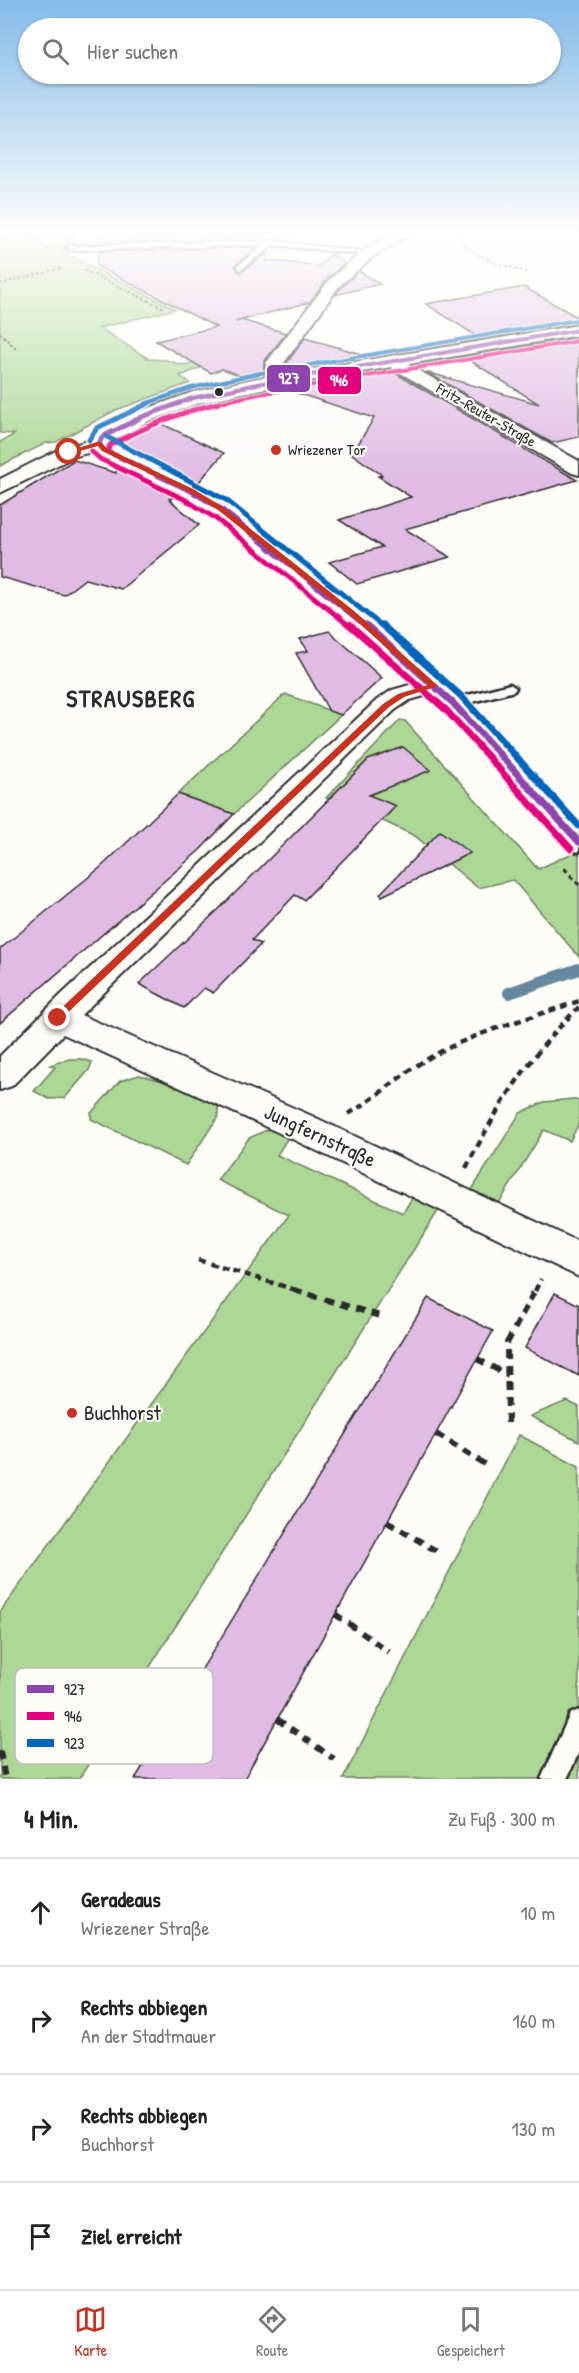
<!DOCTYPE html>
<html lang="de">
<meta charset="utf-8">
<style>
:root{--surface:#fff;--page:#f6f6f6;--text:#222;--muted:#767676;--line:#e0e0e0;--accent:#c8321e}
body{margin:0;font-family:"Patrick Hand",sans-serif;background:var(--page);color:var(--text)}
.stop{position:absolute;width:18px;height:18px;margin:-14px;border:4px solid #c8321e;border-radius:50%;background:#fff}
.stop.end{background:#c8321e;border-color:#fff;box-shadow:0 2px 6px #0008}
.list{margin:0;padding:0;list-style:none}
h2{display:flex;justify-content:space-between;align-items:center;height:78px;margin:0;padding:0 24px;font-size:26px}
h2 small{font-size:20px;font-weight:400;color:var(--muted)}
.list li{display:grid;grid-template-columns:39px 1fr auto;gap:18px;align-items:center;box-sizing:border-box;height:108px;padding:0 24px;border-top:2px solid var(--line)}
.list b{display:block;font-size:22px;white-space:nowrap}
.list p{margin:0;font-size:20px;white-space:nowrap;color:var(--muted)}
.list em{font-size:20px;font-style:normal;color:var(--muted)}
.icon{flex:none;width:33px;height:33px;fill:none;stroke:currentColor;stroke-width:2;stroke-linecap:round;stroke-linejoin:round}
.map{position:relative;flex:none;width:579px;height:1779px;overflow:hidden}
.search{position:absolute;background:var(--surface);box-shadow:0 2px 4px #0004;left:18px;right:18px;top:18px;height:66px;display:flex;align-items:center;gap:15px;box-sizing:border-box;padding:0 21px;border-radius:33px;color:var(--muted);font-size:22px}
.sheet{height:510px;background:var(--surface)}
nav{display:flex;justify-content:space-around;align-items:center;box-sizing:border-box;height:84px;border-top:2px solid var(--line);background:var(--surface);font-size:16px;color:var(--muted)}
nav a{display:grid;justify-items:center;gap:3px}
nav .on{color:var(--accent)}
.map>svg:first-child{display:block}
</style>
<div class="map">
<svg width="579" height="1779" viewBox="0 0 579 1779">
<rect width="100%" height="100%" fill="#fdfcf7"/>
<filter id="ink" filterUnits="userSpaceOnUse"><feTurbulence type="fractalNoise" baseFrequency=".0167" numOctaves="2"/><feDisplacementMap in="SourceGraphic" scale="12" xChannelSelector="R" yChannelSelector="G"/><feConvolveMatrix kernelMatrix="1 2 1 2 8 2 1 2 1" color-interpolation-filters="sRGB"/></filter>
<g filter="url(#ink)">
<path fill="#acd795" stroke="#6c8160" stroke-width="1.5" d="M0,233h75l-1,4 -14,14 115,58 -76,19 50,31 17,1 17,5 50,-10 -53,21 10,7 -74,27 -60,32 -10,1 -46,23v-24l15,-8 -15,-1z
M285,694l56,21 -107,99 -56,-20z
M400,720l5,1 133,148 41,-19v107l-66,-77 -35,8 -63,-52 -47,-22 -42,-16z
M68,1059h13l11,3 -3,8 -24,28 -16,1 -15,-8 21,-24 -5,-2z
M139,1075l32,8 47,20v14l-32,48 -95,-46v-6l29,-32z
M572,1099l7,2v22l-9,18 -26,-11 -48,78 -28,-12 52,-83 24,-11z
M271,1128l21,3 -15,24 126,58 10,-17 27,12 -361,571h-79v-167l289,-397 -72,-35 32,-42z
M567,1401l12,6v34l-49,-25z
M519,1435l60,32v312h-236z"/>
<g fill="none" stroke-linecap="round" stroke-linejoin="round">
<path stroke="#65889e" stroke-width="12" d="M509,993l70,-24"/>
</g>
<path fill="#e0bbe4" stroke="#2b2b2b" stroke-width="1.5" d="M99,233h162l1,6 -163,4z
M258,247l-22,17 2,7 3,1 25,-18 1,6 52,6 12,-12 14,9 -17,15 -18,24 -75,20 6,-2 45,13 -22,29v13l-16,3 -26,-9 -11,4 -55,-32 60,-14 -119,-61 1,-14z
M359,271l21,13 -45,11 7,-8z
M524,287l55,31v5l-98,16 -55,-35z
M579,337v100l-27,6 -126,-71 113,32 -70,-44 37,-6 -6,-3z
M305,338l67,19 -87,14 1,-7z
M390,370l187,110 -172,49 45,28 -93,27 -28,-22 53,-15 -43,-27 72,-23 -33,-21 4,-1 -30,-21 22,-36 -93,-30z
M162,424l62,29 -26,30 -76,-37 1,-5z
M74,460l42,13 1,-7 61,30 -9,3 30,26 -78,64 -36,-10 -21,16 -64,-18v-72z
M329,631l53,47 -41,37 -12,-4 -33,-58 12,-2 -8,-12z
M403,747l28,23 -62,25 27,11 -92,94 -9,-5 -43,45 9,4 -48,49 -9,-5 -20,20 -45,-24 80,-75 149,-149z
M178,794l56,20 -34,36 -200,173v-74l101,-82z
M440,831l30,22 -88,43 -2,-2z
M555,1293l24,12v71l-54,-28z
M428,1298l65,33 -249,448h-109z"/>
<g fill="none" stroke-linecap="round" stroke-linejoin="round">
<g stroke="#2b2b2b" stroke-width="5">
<path id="service" d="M273,241l100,12 -4,2 -95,-10 -34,25 -3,-4 28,-21 -195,5 -4,-2 4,-2z
M510,684l6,4 -2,3 -61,16 -6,-4 2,-3z
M579,1710v42l-12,27h-26l29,-65z"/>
</g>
<g stroke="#2b2b2b" stroke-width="4">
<path id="minor" d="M394,233h17l-37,23 -34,29 -56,78 -1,9 5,8 -3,4h-12l-8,-12 1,-9 64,-84 34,-29z
M393,356l186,105v14l-7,-2 -185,-108 -3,-4 3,-4z
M99,438l7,2 3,4 -3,4 -30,8 -76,37v-14l62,-31z
M434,678l9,3 4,5 -4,5 -33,9 -15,10 -314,305 231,101 267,126v35l-293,-141 -223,-102 -51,52 -12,4v-34l61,-61 316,-295 15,-10z"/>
</g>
<g stroke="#2b2b2b" stroke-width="5">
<path id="tertiary" d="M579,325v10l-322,55 -58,13 -50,18 -38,20 -1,2 89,43 30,18 131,103 103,90 116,126v29l-11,-3 -125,-140 -101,-92 -129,-103 -30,-18 -86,-42 -8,-10 6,-11 40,-20 58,-21 64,-14z"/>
</g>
<path stroke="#2b2b2b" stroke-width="2" stroke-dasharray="3 2" stroke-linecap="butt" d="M21,233l28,17
M457,233l11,16 25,13 36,11
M84,270l80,38
M0,284l63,-16
M0,332l16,17"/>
<path stroke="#2b2b2b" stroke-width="3" stroke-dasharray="5 4" stroke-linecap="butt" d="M564,868l15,17"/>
<path stroke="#2b2b2b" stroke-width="4.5" stroke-dasharray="7 5" stroke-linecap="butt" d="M348,1114c28,-15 49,-37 76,-53 46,-28 104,-42 155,-60
M466,1168c32,-62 63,-112 113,-161
M198,1260l101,31
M535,1291l6,-12"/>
<path stroke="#2b2b2b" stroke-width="6" stroke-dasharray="9 7" stroke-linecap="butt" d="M294,1290l89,27
M477,1359l31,16
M508,1423l-1,-80 28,-53
M436,1434l50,31
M387,1522l53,31
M335,1614l54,38
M277,1719l57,40
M0,1751l5,28"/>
<use href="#service" fill="#fdfcf7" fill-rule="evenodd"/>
<use href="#minor" fill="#fdfcf7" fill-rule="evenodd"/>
<use href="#tertiary" fill="#fdfcf7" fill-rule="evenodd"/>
<g stroke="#fdfcf7" stroke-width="6">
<path id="bus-1-far2" d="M176,404l17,-6 64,-14 322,-54"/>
</g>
<g stroke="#fdfcf7" stroke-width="8">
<path id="bus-1-far1" d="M99,444l5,6 87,41 30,18 146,118
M99,444l3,-7 40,-20 38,-14"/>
</g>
<g stroke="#fdfcf7" stroke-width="10">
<path id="bus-1" d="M366,625l87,78 126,139"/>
</g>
<g stroke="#fdfcf7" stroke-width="6">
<path id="bus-2-far2" d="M212,404l47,-10 320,-53"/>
</g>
<g stroke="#fdfcf7" stroke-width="8">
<path id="bus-2-far1" d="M109,448l1,-3c35,-18 70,-33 109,-42
M91,451l9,8 86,41 29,18 136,109"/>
</g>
<g stroke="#fdfcf7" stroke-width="10">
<path id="bus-2" d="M350,625l96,85 125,139"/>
</g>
<g stroke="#fdfcf7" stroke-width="6">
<path id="bus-3-far2" d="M145,404l46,-16 64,-14 322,-54"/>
</g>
<g stroke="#fdfcf7" stroke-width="8">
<path id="bus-3-far1" d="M107,437l119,63 157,127
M89,440l8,-12 52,-25"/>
</g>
<g stroke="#fdfcf7" stroke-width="10">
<path id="bus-3" d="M382,625l79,71 118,130"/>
</g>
<use href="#bus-1-far2" stroke="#8e44ad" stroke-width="4"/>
<use href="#bus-1-far1" stroke="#8e44ad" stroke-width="5"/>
<use href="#bus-1" stroke="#8e44ad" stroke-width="7"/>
<use href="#bus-2-far2" stroke="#e5007d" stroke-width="4"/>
<use href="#bus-2-far1" stroke="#e5007d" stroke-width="5"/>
<use href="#bus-2" stroke="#e5007d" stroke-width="7"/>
<use href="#bus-3-far2" stroke="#0065bd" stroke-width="4"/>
<use href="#bus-3-far1" stroke="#0065bd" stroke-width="5"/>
<use href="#bus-3" stroke="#0065bd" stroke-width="7"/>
</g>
</g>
<linearGradient id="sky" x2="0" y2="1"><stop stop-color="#83bbe9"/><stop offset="0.48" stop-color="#fefefb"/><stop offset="1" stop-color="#fefefb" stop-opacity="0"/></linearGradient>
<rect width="579" height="482" fill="url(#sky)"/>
<path fill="#c8321e" d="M97,442h4l5,6 87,41 30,18 131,104 84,75 -34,11 -15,10 -331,315 -5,-4 1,-3 329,-311 15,-10 30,-9 -79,-71 -131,-104 -29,-18 -87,-41 -4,-5 -29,8 -3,-2z"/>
<circle fill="#2b2b2b" stroke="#fdfcf7" stroke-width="2" cx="219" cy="392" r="5"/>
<g fill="#c8321e" stroke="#fdfcf7" stroke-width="2">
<circle cx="276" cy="450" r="6"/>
<circle cx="72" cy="1413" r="6"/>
</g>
<g text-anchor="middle" stroke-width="4.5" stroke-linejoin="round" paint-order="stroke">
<g font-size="15" fill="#2b2b2b" stroke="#fdfcf7">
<text transform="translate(486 415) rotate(30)" y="5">Fritz-Reuter-Straße</text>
</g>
<g font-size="15" fill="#2b2b2b" stroke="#fdfcf7" text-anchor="start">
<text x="288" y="455">Wriezener Tor</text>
</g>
<g font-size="21" fill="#2b2b2b" stroke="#fdfcf7">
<text transform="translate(320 1136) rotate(25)" y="7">Jungfernstraße</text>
</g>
<g font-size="21" fill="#2b2b2b" stroke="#fdfcf7" text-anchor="start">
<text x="84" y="1420">Buchhorst</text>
</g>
<g font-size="24" font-weight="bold" letter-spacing="1.5" fill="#2b2b2b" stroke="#fdfcf7">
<text x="131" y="707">STRAUSBERG</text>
</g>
</g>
<rect x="15" y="1668" width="198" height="96" rx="9" fill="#fdfcf7" stroke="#bebdba" stroke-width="1.5"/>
<rect x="27" y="1685" width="27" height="8" fill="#8e44ad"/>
<rect x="27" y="1712" width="27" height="8" fill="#e5007d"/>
<rect x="27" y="1739" width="27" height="8" fill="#0065bd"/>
<g font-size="16" fill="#2b2b2b">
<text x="64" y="1695">927</text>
<text x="64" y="1722">946</text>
<text x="64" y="1749">923</text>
</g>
<g stroke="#fdfcf7" stroke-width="2">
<rect x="266" y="364" width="45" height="29" rx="6" fill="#8e44ad"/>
<rect x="317" y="366" width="45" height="29" rx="6" fill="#e5007d"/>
</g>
<g font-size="16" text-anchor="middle" font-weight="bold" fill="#fff">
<text x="289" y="384">927</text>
<text x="339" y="386">946</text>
</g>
</svg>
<div class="stop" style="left:69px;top:452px"></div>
<div class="stop end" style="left:58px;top:1018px"></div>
<div class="search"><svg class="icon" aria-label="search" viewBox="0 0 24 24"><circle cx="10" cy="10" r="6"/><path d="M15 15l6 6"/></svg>Hier suchen</div>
</div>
<section class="sheet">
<h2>4 Min.<small>Zu Fuß · 300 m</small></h2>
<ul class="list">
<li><svg class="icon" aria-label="ahead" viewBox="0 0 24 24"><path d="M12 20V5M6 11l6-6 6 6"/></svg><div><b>Geradeaus</b><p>Wriezener Straße</p></div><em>10 m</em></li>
<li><svg class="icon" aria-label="right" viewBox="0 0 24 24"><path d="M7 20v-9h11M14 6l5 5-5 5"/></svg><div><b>Rechts abbiegen</b><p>An der Stadtmauer</p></div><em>160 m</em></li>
<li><svg class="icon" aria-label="right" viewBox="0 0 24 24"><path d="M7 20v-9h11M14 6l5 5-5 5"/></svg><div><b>Rechts abbiegen</b><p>Buchhorst</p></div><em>130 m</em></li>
<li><svg class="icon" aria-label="arrive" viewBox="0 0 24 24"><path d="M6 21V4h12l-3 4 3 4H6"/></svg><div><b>Ziel erreicht</b></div></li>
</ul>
</section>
<nav>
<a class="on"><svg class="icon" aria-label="map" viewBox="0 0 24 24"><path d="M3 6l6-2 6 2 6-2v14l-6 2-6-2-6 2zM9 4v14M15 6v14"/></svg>Karte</a>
<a><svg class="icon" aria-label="directions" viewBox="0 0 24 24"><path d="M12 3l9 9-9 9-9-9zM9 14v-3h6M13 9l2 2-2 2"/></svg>Route</a>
<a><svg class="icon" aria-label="saved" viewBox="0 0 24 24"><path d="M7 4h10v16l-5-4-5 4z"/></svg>Gespeichert</a>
</nav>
